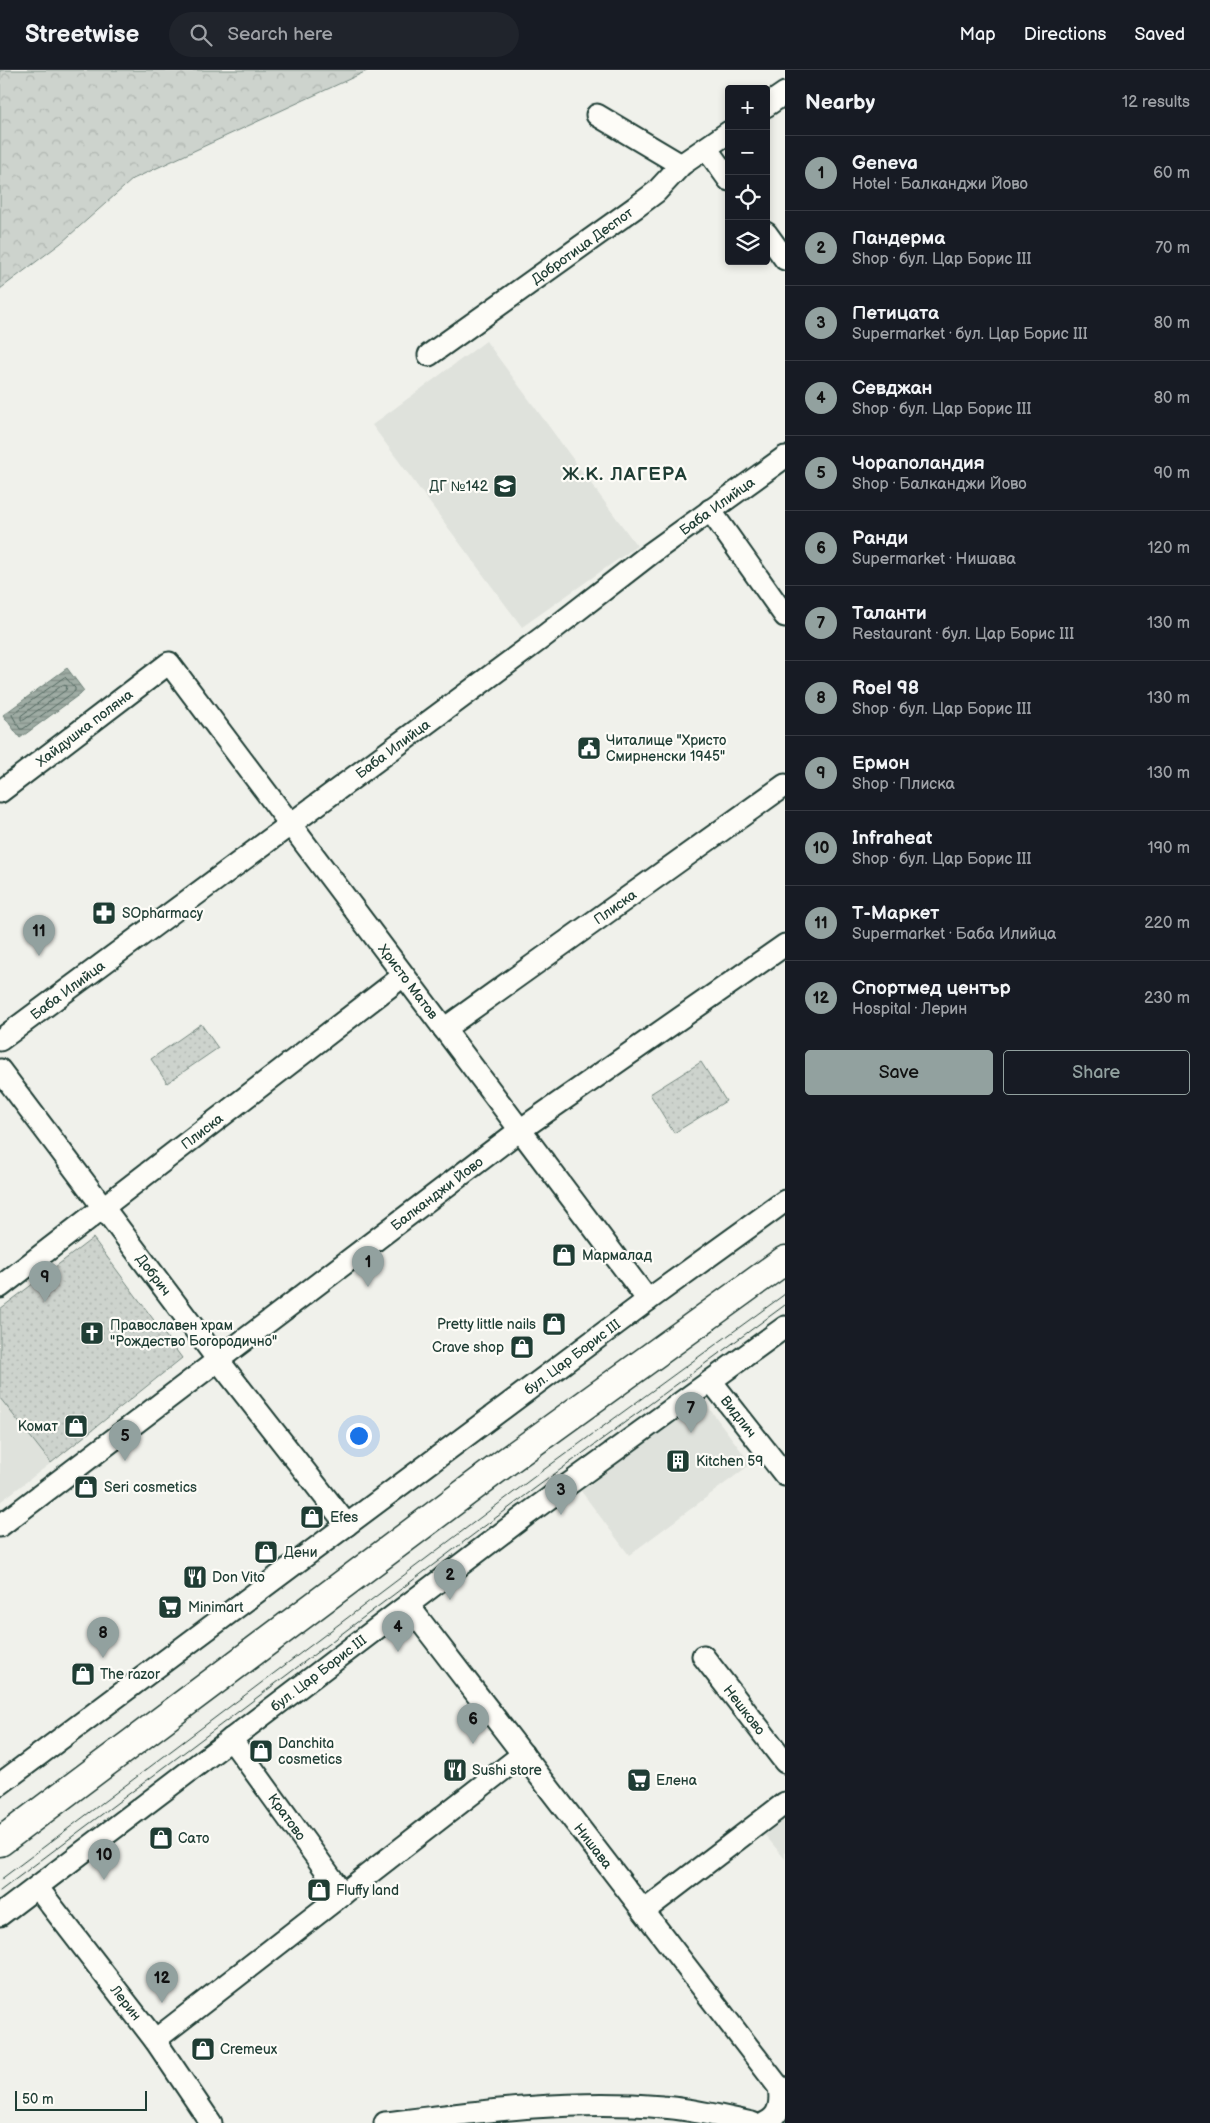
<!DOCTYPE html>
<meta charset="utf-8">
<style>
:root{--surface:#171b24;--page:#20242c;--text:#f1f3f6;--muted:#9ea1a6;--line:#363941;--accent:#92a19f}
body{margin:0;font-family:"Balsamiq Sans",sans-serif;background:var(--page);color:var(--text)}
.controls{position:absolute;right:15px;top:15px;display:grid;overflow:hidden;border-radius:5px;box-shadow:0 2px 8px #0003}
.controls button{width:45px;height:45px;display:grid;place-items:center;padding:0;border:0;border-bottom:1px solid var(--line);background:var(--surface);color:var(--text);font:25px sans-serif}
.scale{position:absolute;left:15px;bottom:12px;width:132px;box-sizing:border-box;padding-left:5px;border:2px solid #1f3d34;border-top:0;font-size:14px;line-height:18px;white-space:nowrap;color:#1f3d34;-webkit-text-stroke:4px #fdfcf7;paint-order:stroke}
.you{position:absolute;left:358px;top:1365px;width:18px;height:18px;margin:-12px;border:4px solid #fff;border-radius:50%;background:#1a73e8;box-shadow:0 0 0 8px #1a73e833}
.badge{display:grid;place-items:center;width:32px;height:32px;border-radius:50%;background:var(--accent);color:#111;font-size:16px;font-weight:700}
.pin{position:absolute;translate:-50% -41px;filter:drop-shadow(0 1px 2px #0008)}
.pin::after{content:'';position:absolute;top:26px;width:18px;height:15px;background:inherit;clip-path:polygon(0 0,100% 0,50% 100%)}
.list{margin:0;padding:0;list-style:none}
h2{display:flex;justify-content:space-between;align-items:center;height:65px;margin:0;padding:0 20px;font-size:21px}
h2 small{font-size:16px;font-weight:400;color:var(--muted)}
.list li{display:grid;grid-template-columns:32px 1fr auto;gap:15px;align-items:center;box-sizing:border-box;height:75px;padding:0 20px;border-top:1px solid var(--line)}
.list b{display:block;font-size:19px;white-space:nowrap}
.list p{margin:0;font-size:16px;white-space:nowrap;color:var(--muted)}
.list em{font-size:16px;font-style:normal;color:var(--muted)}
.actions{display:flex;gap:10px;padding:15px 20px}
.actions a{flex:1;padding:11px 0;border:1px solid var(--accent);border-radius:5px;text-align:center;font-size:18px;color:var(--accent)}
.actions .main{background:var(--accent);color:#111}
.icon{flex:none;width:28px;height:28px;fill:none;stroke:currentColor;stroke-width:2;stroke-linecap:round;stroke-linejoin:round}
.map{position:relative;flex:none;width:785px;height:2053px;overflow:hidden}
header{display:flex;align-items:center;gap:30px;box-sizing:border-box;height:70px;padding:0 25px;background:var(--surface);border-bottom:1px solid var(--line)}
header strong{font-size:24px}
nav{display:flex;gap:28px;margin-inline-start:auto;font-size:18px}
.search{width:350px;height:45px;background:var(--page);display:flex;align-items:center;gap:12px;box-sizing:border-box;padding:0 18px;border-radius:28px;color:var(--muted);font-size:19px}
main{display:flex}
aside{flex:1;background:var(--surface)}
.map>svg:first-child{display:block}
</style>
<header>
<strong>Streetwise</strong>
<div class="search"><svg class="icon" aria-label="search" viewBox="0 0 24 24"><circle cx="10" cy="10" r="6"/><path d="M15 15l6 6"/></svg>Search here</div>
<nav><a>Map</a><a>Directions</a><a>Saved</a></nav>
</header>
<main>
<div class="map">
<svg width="785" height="2053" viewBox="0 0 785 2053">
<defs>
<pattern id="forest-crowns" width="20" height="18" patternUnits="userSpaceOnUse" patternTransform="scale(1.25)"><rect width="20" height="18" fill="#cdd3cd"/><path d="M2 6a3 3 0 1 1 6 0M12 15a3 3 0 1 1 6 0" fill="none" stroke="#b0b6b1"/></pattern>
<pattern id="park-dots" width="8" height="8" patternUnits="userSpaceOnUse" patternTransform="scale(1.25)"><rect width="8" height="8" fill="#cdd3cd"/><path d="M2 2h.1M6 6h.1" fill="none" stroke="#b0b6b1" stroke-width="1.8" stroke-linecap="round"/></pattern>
<pattern id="water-rules" width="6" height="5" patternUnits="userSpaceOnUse" patternTransform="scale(1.25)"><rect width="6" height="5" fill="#9faca4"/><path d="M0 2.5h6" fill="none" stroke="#818d86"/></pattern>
</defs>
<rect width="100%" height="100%" fill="#f0f1eb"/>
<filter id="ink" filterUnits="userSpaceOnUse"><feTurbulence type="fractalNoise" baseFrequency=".02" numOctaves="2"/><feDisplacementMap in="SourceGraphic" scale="10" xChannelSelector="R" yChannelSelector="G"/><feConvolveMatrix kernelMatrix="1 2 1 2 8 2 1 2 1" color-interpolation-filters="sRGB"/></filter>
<g filter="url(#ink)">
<path fill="#dfe2dc" d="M486,271l151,205 -115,81 -150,-202z
M0,1328l51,65 -51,39z
M703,1330l48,64 -122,91 -48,-64z
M785,1749v40l-20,-24z"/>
<path fill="url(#forest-crowns)" stroke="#768880" d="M0,0h369l-236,109 -72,64 -61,46z"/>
<path fill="url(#park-dots)" stroke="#768880" d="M201,954l17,24 -51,35 -16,-24z
M701,992l25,39 -52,32 -24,-39z
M93,1168l89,120 -131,105 -51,-65v-89z"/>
<path fill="url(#water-rules)" stroke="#6c8077" d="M67,598l17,23 -64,47 -17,-23z"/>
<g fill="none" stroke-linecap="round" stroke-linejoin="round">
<path stroke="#526961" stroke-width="1" d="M65,607l10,11v3l-52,38h-3l-8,-14z
M63,615l4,1 -1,4 -42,30h-3v-4z"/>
<g stroke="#1f3d34" stroke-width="25">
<g id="street">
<path d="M766,36l19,-13"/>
<path d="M597,45l84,50"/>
<path d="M706,78l23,32"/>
<path d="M766,163l19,26"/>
<path id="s1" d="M429,285l207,-148 20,-15 25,-27 48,-33"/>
<path d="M710,440l75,106"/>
<path id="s2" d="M0,722l169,-129 479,637"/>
<path id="s3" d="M444,959l341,-244"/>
<path id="s4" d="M0,970l543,-403 107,-83 135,-97"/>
<path id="s5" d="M0,1000l218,290 129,165"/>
<path id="s6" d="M0,1217l403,-311"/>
<path id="s7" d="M711,1311l74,94"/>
<path id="s8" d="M0,1456l520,-396 265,-185"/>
<path id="s9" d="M408,1535l377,490"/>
<path id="s10" d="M703,1586l82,106"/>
<path id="s11" d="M231,1669l112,155"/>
<path id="s12" d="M0,1714l648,-484 137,-99"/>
<path id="s13" d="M37,1817l118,153 56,83"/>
<path d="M644,1841l141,-108"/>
<path id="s14" d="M0,1845l526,-400 259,-188"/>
<path d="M155,1970l368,-286"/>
<path d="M385,2053c91,-11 185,-24 277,-16 31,2 61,10 90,16"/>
<path d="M765,2053c16,-6 16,-23 14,-37"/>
</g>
</g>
<g stroke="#1f3d34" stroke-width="31">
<path id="primary" d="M0,1772l510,-383 275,-199"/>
</g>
<use href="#street" stroke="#fdfcf7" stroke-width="21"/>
<use href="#primary" stroke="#fdfcf7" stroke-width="28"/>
<path stroke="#1f3d34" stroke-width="1" d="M0,1810l542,-409 243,-177
M0,1821l534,-402 251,-184"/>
</g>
</g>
<defs>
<g id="school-square" transform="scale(1.25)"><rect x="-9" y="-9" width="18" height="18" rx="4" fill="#1f3d34" stroke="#fdfcf7"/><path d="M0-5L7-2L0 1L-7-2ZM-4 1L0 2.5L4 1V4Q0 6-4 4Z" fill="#fff"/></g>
<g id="civic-square" transform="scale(1.25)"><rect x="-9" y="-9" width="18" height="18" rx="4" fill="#1f3d34" stroke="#fdfcf7"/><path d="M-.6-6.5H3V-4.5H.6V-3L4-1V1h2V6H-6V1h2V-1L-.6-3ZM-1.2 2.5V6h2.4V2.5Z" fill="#fff"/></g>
<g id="pharmacy-square" transform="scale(1.25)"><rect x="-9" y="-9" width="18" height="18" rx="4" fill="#1f3d34" stroke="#fdfcf7"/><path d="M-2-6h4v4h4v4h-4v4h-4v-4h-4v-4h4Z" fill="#fff"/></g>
<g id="shop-square" transform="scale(1.25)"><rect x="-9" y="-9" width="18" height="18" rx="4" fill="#1f3d34" stroke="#fdfcf7"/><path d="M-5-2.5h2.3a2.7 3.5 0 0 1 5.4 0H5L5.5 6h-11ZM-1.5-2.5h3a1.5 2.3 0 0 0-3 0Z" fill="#fff"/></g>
<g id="church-square" transform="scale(1.25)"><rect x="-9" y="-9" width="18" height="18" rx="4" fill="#1f3d34" stroke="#fdfcf7"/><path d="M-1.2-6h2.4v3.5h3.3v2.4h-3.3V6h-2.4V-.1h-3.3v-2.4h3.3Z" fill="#fff"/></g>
<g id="building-square" transform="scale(1.25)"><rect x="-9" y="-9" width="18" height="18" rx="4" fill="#1f3d34" stroke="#fdfcf7"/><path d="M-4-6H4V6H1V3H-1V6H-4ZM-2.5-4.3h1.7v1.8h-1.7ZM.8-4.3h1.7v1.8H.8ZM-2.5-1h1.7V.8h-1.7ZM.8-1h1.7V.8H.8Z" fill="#fff"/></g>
<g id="restaurant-square" transform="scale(1.25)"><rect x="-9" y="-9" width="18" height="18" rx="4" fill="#1f3d34" stroke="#fdfcf7"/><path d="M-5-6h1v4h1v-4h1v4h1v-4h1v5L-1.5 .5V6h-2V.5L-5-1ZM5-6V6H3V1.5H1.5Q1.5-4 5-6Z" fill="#fff"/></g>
<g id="supermarket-square" transform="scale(1.25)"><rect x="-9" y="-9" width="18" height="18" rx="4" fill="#1f3d34" stroke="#fdfcf7"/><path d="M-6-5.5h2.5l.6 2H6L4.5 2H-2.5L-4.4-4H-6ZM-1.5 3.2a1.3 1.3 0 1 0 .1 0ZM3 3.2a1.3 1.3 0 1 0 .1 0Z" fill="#fff"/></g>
</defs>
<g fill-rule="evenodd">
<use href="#school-square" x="505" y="416"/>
<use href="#civic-square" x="589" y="678"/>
<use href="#pharmacy-square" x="104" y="843"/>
<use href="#shop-square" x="564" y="1185"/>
<use href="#shop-square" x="554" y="1254"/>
<use href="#church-square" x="92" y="1263"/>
<use href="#shop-square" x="522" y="1277"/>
<use href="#shop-square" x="76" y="1356"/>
<use href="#building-square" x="678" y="1391"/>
<use href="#shop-square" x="86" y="1417"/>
<use href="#shop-square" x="312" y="1447"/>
<use href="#shop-square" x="266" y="1482"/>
<use href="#restaurant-square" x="195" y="1507"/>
<use href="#supermarket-square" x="170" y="1537"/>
<use href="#shop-square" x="83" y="1604"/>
<use href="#shop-square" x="261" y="1681"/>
<use href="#restaurant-square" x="455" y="1700"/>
<use href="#supermarket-square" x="639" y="1710"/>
<use href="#shop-square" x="161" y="1768"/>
<use href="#shop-square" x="319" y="1820"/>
<use href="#shop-square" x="203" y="1979"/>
</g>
<g text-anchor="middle" stroke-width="4.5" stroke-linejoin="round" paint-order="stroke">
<g font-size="14" fill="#1f3d34" stroke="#fdfcf7">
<text dy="5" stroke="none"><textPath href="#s1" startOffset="188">Добротица Деспот</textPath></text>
<text dy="5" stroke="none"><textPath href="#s4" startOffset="894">Баба Илийца</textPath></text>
<text dy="5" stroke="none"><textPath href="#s2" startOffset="106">Хайдушка поляна</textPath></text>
<text dy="5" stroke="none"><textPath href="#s4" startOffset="489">Баба Илийца</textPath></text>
<text dy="5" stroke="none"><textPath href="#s3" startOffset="210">Плиска</textPath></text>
<text dy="5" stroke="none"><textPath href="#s2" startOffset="611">Христо Матов</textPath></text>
<text dy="5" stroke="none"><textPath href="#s4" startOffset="84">Баба Илийца</textPath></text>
<text dy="5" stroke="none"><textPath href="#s6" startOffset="255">Плиска</textPath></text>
<text dy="5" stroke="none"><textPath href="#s8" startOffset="549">Балканджи Йово</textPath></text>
<text dy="5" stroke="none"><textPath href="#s5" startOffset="256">Добрич</textPath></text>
<text dy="5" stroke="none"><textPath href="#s12" startOffset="714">бул. Цар Борис III</textPath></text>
<text dy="5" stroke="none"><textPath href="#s7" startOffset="45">Видлич</textPath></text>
<text dy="5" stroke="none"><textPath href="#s14" startOffset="400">бул. Цар Борис III</textPath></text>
<text dy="5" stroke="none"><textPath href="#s10" startOffset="68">Нешково</textPath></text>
<text dy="5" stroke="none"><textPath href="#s11" startOffset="96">Кратово</textPath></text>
<text dy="5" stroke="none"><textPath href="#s9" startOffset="304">Нишава</textPath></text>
<text dy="5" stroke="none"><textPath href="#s13" startOffset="146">Лерин</textPath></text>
</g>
<g font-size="14" fill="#1f3d34" stroke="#fdfcf7" text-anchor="start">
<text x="488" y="421" text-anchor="end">ДГ №142</text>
<text x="606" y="675">Читалище "Христо<tspan x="606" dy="16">Смирненски 1945"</tspan></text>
<text x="122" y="848">SOpharmacy</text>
<text x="582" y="1190">Мармалад</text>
<text x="536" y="1259" text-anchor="end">Pretty little nails</text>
<text x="110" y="1260">Православен храм<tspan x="110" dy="16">"Рождество Богородично"</tspan></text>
<text x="504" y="1282" text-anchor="end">Crave shop</text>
<text x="58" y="1361" text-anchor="end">Комат</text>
<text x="696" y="1396">Kitchen 59</text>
<text x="104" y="1422">Seri cosmetics</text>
<text x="330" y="1452">Efes</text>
<text x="284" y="1487">Дени</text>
<text x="212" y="1512">Don Vito</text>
<text x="188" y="1542">Minimart</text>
<text x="100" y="1609">The razor</text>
<text x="278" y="1678">Danchita<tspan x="278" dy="16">cosmetics</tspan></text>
<text x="472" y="1705">Sushi store</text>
<text x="656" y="1715">Елена</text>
<text x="178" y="1773">Сато</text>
<text x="336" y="1825">Fluffy land</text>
<text x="220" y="1984">Cremeux</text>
</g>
<g font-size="19" font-weight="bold" letter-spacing="1" fill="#1f3d34" stroke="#fdfcf7">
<text x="625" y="410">Ж.К. ЛАГЕРА</text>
</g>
</g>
</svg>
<div class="controls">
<button>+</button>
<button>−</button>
<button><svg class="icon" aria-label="locate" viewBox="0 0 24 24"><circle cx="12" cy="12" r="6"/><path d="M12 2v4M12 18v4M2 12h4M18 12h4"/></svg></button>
<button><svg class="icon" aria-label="layers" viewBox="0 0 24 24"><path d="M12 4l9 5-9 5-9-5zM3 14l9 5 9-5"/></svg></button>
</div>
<div class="scale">50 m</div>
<div class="you"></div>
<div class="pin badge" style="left:368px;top:1217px">1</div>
<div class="pin badge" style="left:450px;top:1530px">2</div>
<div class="pin badge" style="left:561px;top:1445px">3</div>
<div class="pin badge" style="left:398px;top:1582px">4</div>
<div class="pin badge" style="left:125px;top:1391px">5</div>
<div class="pin badge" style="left:473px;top:1674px">6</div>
<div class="pin badge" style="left:691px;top:1363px">7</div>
<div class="pin badge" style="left:103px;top:1588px">8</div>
<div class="pin badge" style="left:45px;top:1232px">9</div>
<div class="pin badge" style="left:104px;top:1810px">10</div>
<div class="pin badge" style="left:39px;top:886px">11</div>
<div class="pin badge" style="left:162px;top:1933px">12</div>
</div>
<aside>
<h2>Nearby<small>12 results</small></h2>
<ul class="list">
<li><span class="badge">1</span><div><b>Geneva</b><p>Hotel · Балканджи Йово</p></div><em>60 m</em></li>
<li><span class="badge">2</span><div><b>Пандерма</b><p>Shop · бул. Цар Борис III</p></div><em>70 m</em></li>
<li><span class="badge">3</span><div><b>Петицата</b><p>Supermarket · бул. Цар Борис III</p></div><em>80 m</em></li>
<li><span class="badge">4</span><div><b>Севджан</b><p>Shop · бул. Цар Борис III</p></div><em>80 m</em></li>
<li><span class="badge">5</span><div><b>Чораполандия</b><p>Shop · Балканджи Йово</p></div><em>90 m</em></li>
<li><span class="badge">6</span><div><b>Ранди</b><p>Supermarket · Нишава</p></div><em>120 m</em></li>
<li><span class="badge">7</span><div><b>Таланти</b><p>Restaurant · бул. Цар Борис III</p></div><em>130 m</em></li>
<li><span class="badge">8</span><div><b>Roel 98</b><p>Shop · бул. Цар Борис III</p></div><em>130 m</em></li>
<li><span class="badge">9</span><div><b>Ермон</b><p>Shop · Плиска</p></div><em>130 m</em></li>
<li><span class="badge">10</span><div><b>Infraheat</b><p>Shop · бул. Цар Борис III</p></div><em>190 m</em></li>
<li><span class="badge">11</span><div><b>Т-Маркет</b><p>Supermarket · Баба Илийца</p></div><em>220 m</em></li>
<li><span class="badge">12</span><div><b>Спортмед център</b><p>Hospital · Лерин</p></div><em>230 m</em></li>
</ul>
<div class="actions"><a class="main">Save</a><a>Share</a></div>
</aside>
</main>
